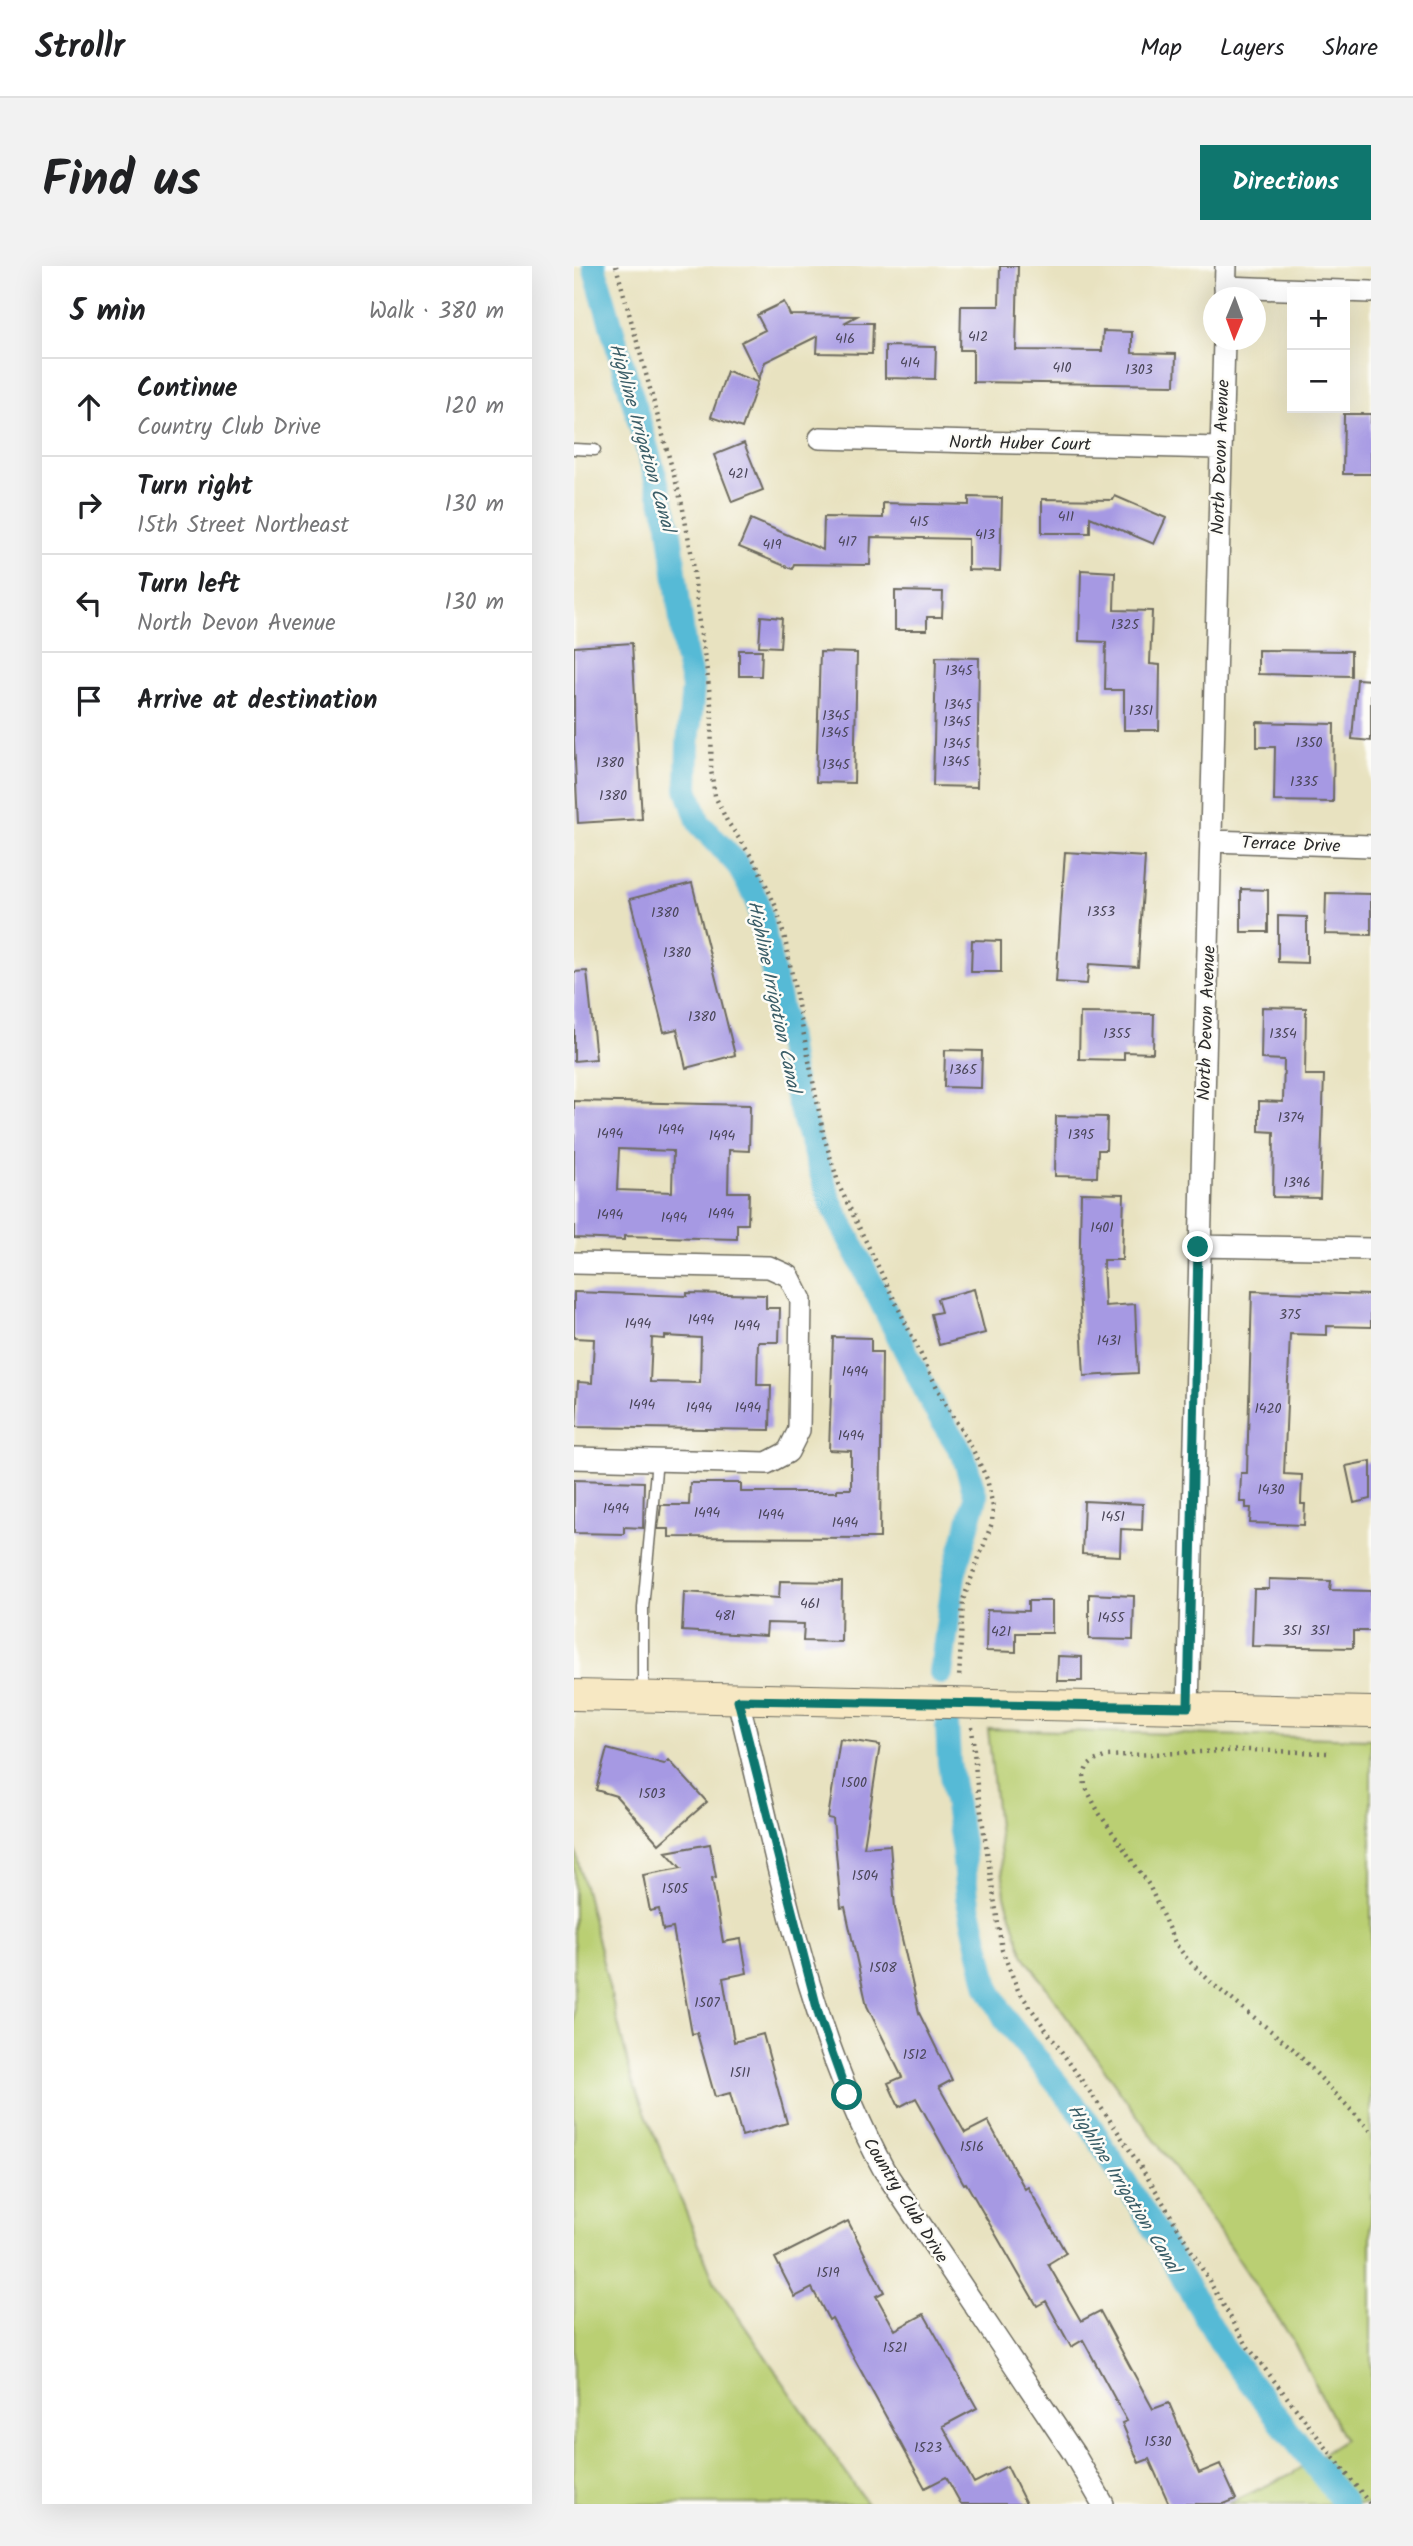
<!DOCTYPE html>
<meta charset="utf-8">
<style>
:root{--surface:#fff;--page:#f2f2f2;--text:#202124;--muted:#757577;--line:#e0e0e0;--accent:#0f766e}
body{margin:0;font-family:Kalam,sans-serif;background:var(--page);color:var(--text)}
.controls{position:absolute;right:21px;top:21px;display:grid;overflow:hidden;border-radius:0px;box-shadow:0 7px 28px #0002}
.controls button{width:63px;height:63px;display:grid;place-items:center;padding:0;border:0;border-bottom:2px solid var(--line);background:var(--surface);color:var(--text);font:35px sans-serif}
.compass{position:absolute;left:629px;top:21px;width:63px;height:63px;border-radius:50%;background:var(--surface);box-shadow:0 7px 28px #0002;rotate:181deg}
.stop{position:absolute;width:21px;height:21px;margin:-16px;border:5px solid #0f766e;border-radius:50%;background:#fff}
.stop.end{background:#0f766e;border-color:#fff;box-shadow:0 2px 7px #0008}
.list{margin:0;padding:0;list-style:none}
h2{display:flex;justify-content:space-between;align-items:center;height:91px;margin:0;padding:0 28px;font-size:30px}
h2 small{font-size:23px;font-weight:400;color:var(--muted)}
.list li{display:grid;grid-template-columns:46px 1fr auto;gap:21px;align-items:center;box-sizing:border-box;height:98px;padding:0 28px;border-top:2px solid var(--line)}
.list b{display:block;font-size:26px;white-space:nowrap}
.list p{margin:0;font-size:23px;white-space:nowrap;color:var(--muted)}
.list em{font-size:23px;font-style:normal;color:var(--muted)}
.icon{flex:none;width:38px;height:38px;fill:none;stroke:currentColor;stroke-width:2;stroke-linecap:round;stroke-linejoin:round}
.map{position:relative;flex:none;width:797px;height:2238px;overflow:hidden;border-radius:0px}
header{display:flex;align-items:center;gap:42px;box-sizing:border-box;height:98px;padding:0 35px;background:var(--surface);border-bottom:2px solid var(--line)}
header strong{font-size:33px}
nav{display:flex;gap:38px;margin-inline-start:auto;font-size:24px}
.intro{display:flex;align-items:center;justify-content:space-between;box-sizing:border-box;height:168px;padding:0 42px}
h1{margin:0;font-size:49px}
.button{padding:18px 32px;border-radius:0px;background:var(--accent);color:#fff;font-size:24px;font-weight:700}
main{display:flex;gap:42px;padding:0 42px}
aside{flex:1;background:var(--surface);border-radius:0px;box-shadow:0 7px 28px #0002}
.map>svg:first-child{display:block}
</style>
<header>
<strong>Strollr</strong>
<nav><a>Map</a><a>Layers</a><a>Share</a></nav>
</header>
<div class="intro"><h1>Find us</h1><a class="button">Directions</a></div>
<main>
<aside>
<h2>5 min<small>Walk · 380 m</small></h2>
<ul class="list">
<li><svg class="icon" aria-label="ahead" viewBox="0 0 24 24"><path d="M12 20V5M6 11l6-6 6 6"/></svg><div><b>Continue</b><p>Country Club Drive</p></div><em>120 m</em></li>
<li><svg class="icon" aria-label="right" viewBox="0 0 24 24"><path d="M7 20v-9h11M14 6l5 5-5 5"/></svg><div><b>Turn right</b><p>15th Street Northeast</p></div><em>130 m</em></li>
<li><svg class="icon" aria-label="left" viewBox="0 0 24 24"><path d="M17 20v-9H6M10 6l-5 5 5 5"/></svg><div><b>Turn left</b><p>North Devon Avenue</p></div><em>130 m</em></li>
<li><svg class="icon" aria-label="arrive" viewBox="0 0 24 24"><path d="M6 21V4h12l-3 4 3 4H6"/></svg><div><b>Arrive at destination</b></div></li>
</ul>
</aside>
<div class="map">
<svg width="797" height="2238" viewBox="0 0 797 2238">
<rect width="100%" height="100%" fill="#fdfcf7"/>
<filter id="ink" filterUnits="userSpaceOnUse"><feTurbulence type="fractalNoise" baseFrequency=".0143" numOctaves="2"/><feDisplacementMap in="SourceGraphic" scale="14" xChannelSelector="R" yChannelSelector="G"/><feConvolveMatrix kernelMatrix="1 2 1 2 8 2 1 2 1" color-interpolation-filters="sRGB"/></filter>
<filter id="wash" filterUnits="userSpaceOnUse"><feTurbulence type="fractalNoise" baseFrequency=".00686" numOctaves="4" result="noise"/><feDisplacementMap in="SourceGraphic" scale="28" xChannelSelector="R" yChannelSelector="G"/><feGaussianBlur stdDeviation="1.57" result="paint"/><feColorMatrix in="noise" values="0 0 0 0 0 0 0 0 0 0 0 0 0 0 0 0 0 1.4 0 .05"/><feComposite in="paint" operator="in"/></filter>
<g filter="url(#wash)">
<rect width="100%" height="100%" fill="#e8e2c0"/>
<path fill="#bacf73" stroke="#727d4f" stroke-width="2" d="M414,1463l383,10v765h-143l65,-31 51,-33 -52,-101 -77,-114 -191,-269 -19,-60z
M0,1579l58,235 83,203 152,221h-293z"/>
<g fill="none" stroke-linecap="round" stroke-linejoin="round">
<path stroke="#57bad6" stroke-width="24" d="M20,0l75,258 16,128 8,35 -5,58 -1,44 12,34 38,41 20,36 29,132 8,57 36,112 107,212 26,41 13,43 -22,78 -13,98
M373,1458l2,38 14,88 4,47 21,90 19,35 81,100 57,92 80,136 120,154"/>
</g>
<g id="blocks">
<path fill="#a699e3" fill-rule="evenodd" d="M426,0h18l-2,84 86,1 1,-20 29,1v21l44,1 -1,31 -202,-3v-32h-13l1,-44h38z
M210,36l6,13 67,1 -13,7h29l-1,31 -55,-1 1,-17 -53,26 -6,17 -18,-37 24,-12 -8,-15z
M311,80l51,1 -1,32 -50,-1z
M153,105l31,11 -16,46 -31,-11z
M770,148h27v60h-28z
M170,177l19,47 -31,12 -18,-47z
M541,230l51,22 -12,26 -64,-27v16h-48v-34l71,1z
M395,231l33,1 -2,73 -32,-1v-31l-97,-2 -1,28 -76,-1 -2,5 -53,-22 12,-28 72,31 1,-33 59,1v-15l86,2z
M507,304l34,2 -1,38 38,1 -2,53 10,1 -1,65h-35v-40h-19l1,-48 -27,-1z
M321,325l48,1 -1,25h-15v13h-32z
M187,350l21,2 -2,29 -21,-1z
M58,377l10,176 -64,4 -4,-82v-94z
M165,384h23l-1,26h-22z
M684,384l93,1v25l-93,-2z
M246,386l37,1 -3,130 -38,-1z
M362,391l43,1 -2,129 -44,-1z
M783,413l14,1v61l-19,-2z
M683,456l77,2 -1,78 -59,-1 1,-54h-18z
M491,586l80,5 -7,110 -49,-3 -2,20 -31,-2z
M118,617l43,172 -49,13 -9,-39 -13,3 -34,-133z
M667,623l27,1v42h-27z
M752,627l45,1v41l-46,-1z
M704,650l29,1v46l-29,-1z
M398,674l29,1v31h-30z
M13,705l9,88 -22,2v-89z
M688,741l44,1 -1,67h19l-4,123 -47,-1 1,-65 -15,-1v-30l24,1 1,-42 -23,-1z
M506,747l74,1 -1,39 -29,-1v8l-45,-1z
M371,784l37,1 -1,37 -37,-1z
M0,835l176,4 -1,46 -20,-1 -1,42h21l-1,32h-11v15l-113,-3v4l-50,-2zM45,883l54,2 -1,41 -55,-2z
M482,850l51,1 -1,33h-8l-1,27 -42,-1z
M507,927l43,1 -2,66h-19l2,46 30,-2 3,69 -54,3 -5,-89z
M400,1023l11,44 -46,12 -8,-31 10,-2 -4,-13z
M678,1025l119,4v32l-44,-1v9l-37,-1 -6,140 18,1 -1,29h4l-1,21 -54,-2 1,-15h-5v-6h-6l1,-29h6z
M0,1026l113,4v-3l79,2v13h14l-1,34h-21l-1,43h14l-1,45 -194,-3 2,-45 14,1 2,-44 -20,-1zM91,1070l36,2 -1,45 -50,-1 2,-44 13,1z
M259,1071l38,1v14h11l-2,186 -211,-1v-8h-11l3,-24h28l1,-22h51v9h96v-3h14v-38l-22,-1z
M797,1195v38l-17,4 -8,-37z
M0,1214l70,2 -1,46 -19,-1v7l-50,-1z
M510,1235l59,3 -1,26 -21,-1 -1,27 -38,-2z
M695,1313l62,2 -1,9 41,1v40h-18v17l-101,-2 2,-57h15z
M206,1315l62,1 -1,60 -38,-1 1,-17 -37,-1 -1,13 -84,-5 2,-39 95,6z
M515,1328l45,2 -1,44 -44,-1z
M454,1335h24v32h-36v19l-30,-1 1,-41 41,1z
M484,1390l24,1v24h-25z
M266,1473l40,6 -16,102 26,-2 5,63 24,105 33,67 -13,7 26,46 23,-12 37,68 3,-2 38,66 -18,11 33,57 19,-10 53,98 16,-6 30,70 21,-9 16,35 -12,5h-55l-20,-45 -10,4 -17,-40 5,-2 -44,-81 -12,7 -25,-46 -9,5 -71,-123 -2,1 -48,-86 -17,9 -11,-24 14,-6 -35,-71 -22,-99 -4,1 -8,-89 -5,-1z
M33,1483l57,15 5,-4 38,42 -48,42 -43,-48 -20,-6z
M136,1578l6,33 -4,1 11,64 18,-3 6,34 -24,5 11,64 29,-8 24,89 -45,13 -12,-43 -15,4 -18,-64 -5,1 -19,-106 -10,2 -4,-21 -9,2 -7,-36 38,-7 -15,-16z
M274,1955l36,71 -8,4 19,34 29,-16 53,94 -34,18 31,57 33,-17 19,38h-65l-15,-27 -21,11 -93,-170 -3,2 -17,-32 -17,9 -20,-39z"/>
</g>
</g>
<g filter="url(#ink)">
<use href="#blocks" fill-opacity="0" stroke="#6d6b5f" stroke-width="2"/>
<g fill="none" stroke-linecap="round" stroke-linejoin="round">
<g stroke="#6d6b5f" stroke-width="13">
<path id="lane" d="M0,183l21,1
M69,1428v-86l14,-148"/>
</g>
<g stroke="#6d6b5f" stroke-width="24">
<path id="street" d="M651,21l146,5
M651,32l1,-32
M246,172l399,10
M637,575l160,5
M624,980l173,3
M0,997l195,4 20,9 12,24 -2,130 -11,22 -21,11 -193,-5
M164,1434c39,156 69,328 146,470l190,284 29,50
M614,1442l36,-1368"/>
</g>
<g stroke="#6d6b5f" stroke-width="32">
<path id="secondary" d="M0,1429l797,17"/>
</g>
<path stroke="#6d6b5f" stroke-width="4.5" stroke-dasharray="2 5" stroke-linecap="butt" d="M42,0l66,238 11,58 6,61 8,48 5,42 -1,57 4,26 12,25 30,44 19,42 9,32 39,198 16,51 103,212 29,48 15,31 6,28 -1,16 -29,77 -4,79
M398,1461l5,59 25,164 16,40 98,139 42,65 90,153 122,157
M753,1487l-79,-3 -141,6 -13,5 -7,6 -3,8 1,11 14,27 50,72 26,58 13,17 27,26 77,62 79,83"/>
<use href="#lane" stroke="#fff" stroke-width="10"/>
<use href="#street" stroke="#fff" stroke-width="21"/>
<use href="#secondary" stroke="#f7e8c3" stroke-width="30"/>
</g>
</g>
<g fill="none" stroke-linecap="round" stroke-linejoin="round" filter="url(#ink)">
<path stroke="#0f766e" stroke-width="9" d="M273,1829l-28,-79 -81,-316 450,7 10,-460"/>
</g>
<g text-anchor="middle" stroke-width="5" stroke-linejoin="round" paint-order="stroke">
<g font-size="14" fill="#4a4659">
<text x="404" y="75">412</text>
<text x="271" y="77">416</text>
<text x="336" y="101">414</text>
<text x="488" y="106">410</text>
<text x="565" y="108">1303</text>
<text x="164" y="212">421</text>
<text x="492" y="255">411</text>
<text x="345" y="260">415</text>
<text x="411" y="273">413</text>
<text x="273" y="280">417</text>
<text x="198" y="283">419</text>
<text x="551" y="363">1325</text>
<text x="385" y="409">1345</text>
<text x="384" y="443">1345</text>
<text x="567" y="449">1351</text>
<text x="262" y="454">1345</text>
<text x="383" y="460">1345</text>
<text x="261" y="471">1345</text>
<text x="735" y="481">1350</text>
<text x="383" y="482">1345</text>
<text x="382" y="500">1345</text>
<text x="36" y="501">1380</text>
<text x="262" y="503">1345</text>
<text x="730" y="520">1335</text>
<text x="39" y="534">1380</text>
<text x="527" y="650">1353</text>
<text x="91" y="651">1380</text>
<text x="103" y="691">1380</text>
<text x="128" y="755">1380</text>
<text x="543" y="772">1355</text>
<text x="709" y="772">1354</text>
<text x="389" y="808">1365</text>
<text x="717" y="856">1374</text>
<text x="97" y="868">1494</text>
<text x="36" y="872">1494</text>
<text x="507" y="873">1395</text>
<text x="148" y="874">1494</text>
<text x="723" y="921">1396</text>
<text x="147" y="952">1494</text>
<text x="36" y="953">1494</text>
<text x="100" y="956">1494</text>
<text x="528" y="966">1401</text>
<text x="716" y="1053">375</text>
<text x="127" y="1058">1494</text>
<text x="64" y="1062">1494</text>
<text x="173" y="1064">1494</text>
<text x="535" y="1079">1431</text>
<text x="281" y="1110">1494</text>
<text x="68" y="1143">1494</text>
<text x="125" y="1146">1494</text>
<text x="174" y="1146">1494</text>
<text x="694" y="1147">1420</text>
<text x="277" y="1174">1494</text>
<text x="697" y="1228">1430</text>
<text x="42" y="1247">1494</text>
<text x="133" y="1251">1494</text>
<text x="197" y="1253">1494</text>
<text x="539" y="1255">1451</text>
<text x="271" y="1261">1494</text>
<text x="236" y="1342">461</text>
<text x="151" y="1354">481</text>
<text x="537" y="1356">1455</text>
<text x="718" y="1369">351</text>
<text x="746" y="1369">351</text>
<text x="427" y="1370">421</text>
<text x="280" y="1521">1500</text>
<text x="78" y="1532">1503</text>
<text x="291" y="1614">1504</text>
<text x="101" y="1627">1505</text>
<text x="309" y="1706">1508</text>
<text x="133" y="1741">1507</text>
<text x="341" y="1793">1512</text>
<text x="166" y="1811">1511</text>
<text x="398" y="1885">1516</text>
<text x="254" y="2011">1519</text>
<text x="321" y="2086">1521</text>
<text x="584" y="2180">1530</text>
<text x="354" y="2186">1523</text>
</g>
<g font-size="18" fill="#2b2b2b" stroke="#fdfcf7">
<text transform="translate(446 177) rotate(1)" y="6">North Huber Court</text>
<text transform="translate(646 191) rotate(-88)" y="6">North Devon Avenue</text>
<text transform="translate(717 578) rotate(2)" y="6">Terrace Drive</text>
<text transform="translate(632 757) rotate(-88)" y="6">North Devon Avenue</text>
<text transform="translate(332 1934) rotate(58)" y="6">Country Club Drive</text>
</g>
<g font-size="19" font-style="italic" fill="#3a5d67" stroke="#fdfcf7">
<text transform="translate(69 171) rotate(74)" y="7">Highline Irrigation Canal</text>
<text transform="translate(201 730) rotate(78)" y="7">Highline Irrigation Canal</text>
<text transform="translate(551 1922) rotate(58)" y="7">Highline Irrigation Canal</text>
</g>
</g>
</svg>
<div class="controls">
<button>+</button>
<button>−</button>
</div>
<svg class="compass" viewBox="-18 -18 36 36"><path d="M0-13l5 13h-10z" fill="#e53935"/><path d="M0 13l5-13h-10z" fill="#757577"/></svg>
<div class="stop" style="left:273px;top:1829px"></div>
<div class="stop end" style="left:624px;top:981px"></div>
</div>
</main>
